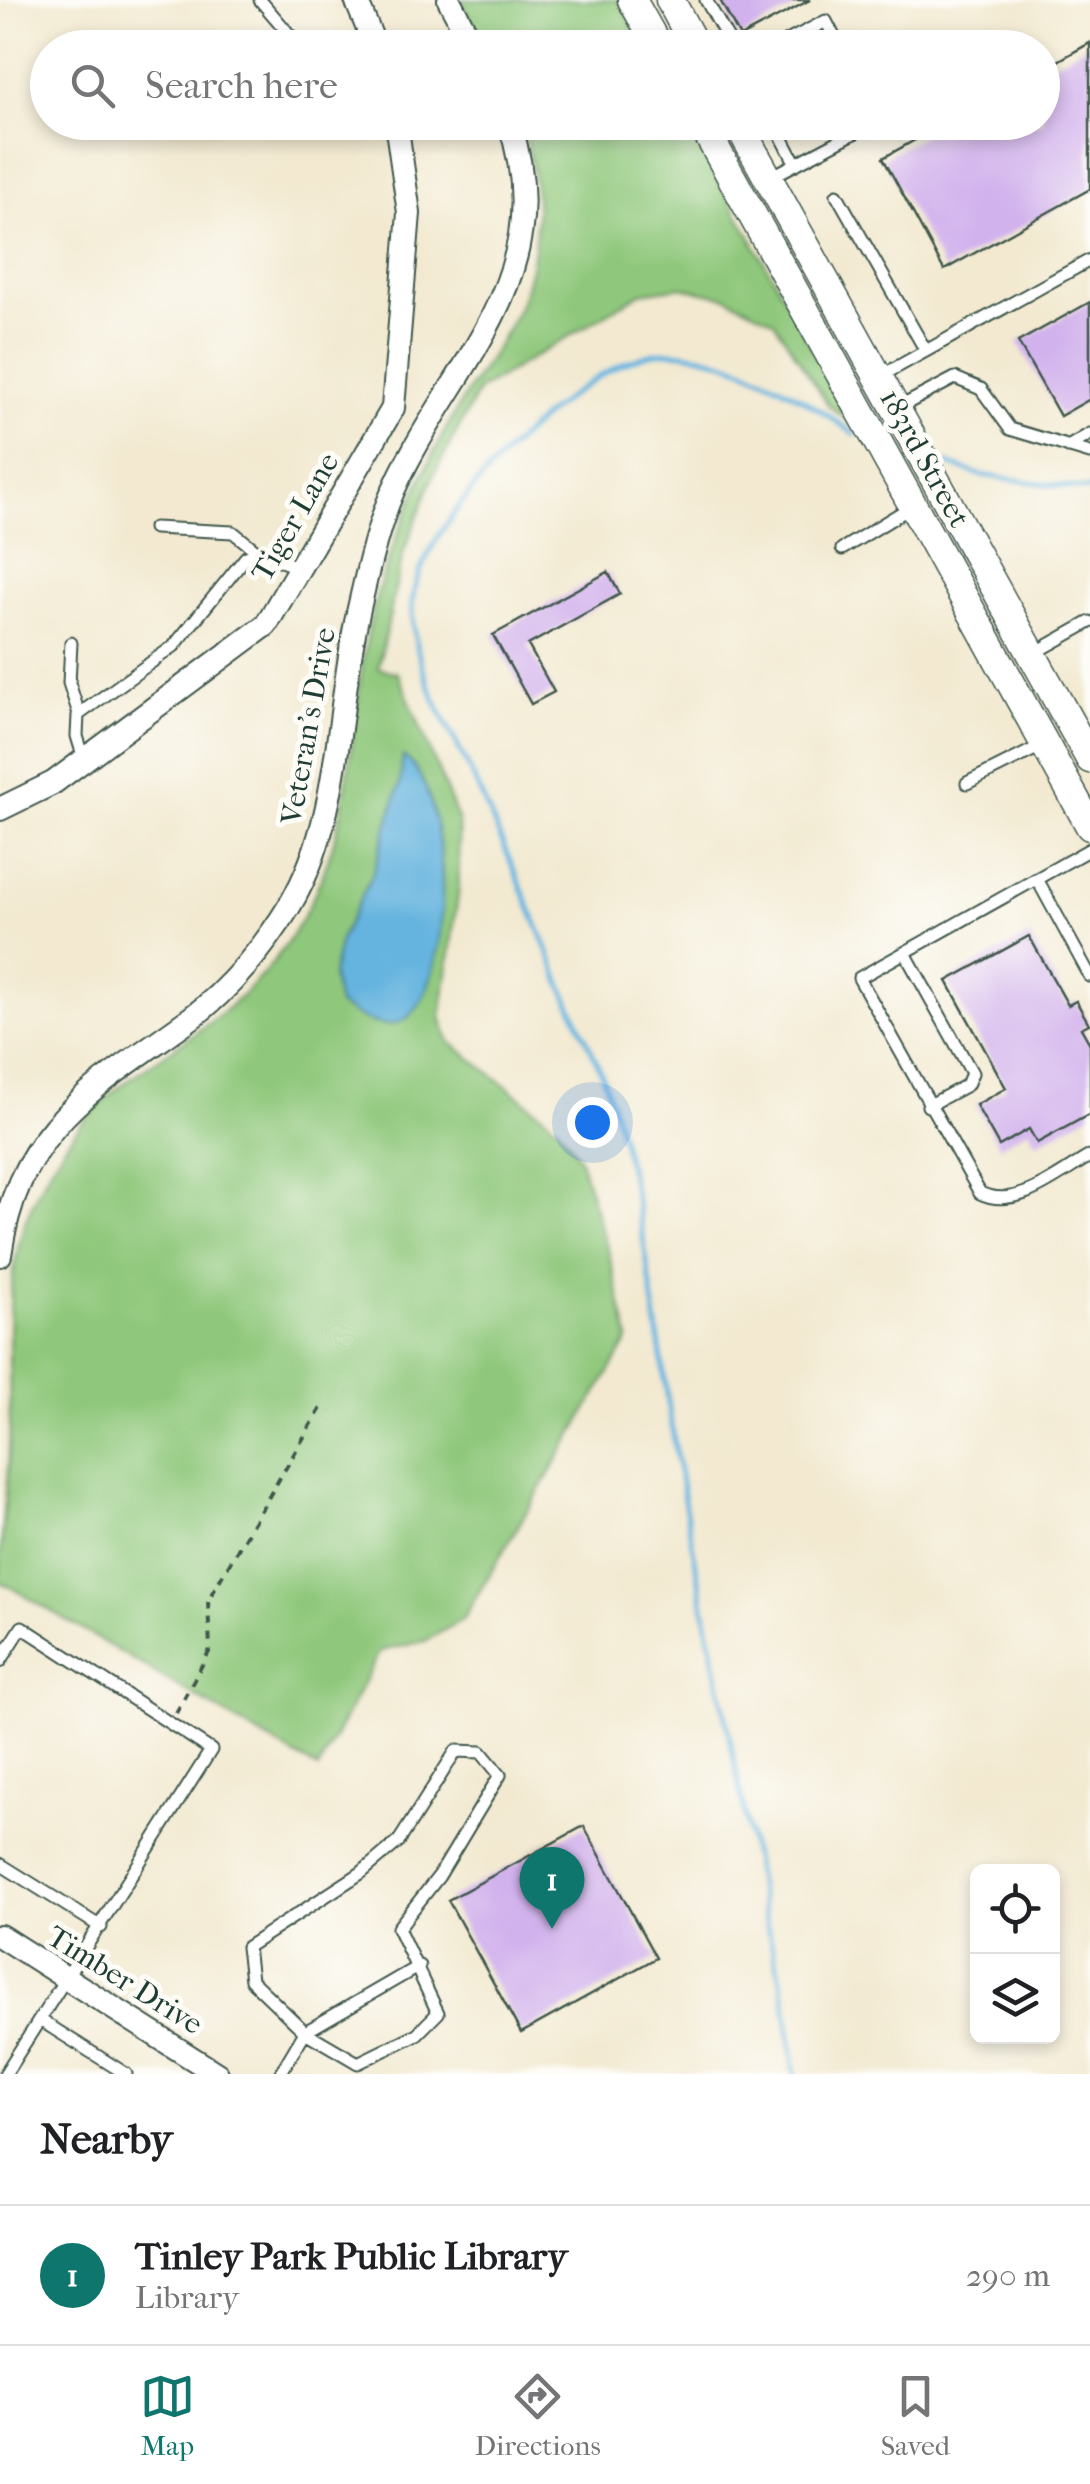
<!DOCTYPE html>
<style>
:root{--surface:#fff;--page:#f2f2f2;--text:#202124;--muted:#757577;--line:#e0e0e0;--accent:#0f766e}
body{margin:0;font-family:"IM FELL French Canon",serif;background:var(--page);color:var(--text)}
.controls{position:absolute;right:30px;bottom:30px;display:grid;overflow:hidden;border-radius:15px;box-shadow:0 5px 15px #0003}
.controls button{width:90px;height:90px;display:grid;place-items:center;padding:0;border:0;border-bottom:2px solid var(--line);background:var(--surface);color:var(--text);font:50px sans-serif}
.you{position:absolute;left:592px;top:1122px;width:35px;height:35px;margin:-25px;border:8px solid #fff;border-radius:50%;background:#1a73e8;box-shadow:0 0 0 15px #1a73e833}
.badge{display:grid;place-items:center;width:65px;height:65px;border-radius:50%;background:var(--accent);color:#fff;font-size:32px;font-weight:700}
.pin{position:absolute;translate:-50% -82px;filter:drop-shadow(0 2px 5px #0008)}
.pin::after{content:'';position:absolute;top:52px;width:35px;height:30px;background:inherit;clip-path:polygon(0 0,100% 0,50% 100%)}
.list{margin:0;padding:0;list-style:none}
h2{display:flex;justify-content:space-between;align-items:center;height:130px;margin:0;padding:0 40px;font-size:42px}
h2 small{font-size:32px;font-weight:400;color:var(--muted)}
.list li{display:grid;grid-template-columns:65px 1fr auto;gap:30px;align-items:center;box-sizing:border-box;height:140px;padding:0 40px;border-top:2px solid var(--line)}
.list b{display:block;font-size:38px;white-space:nowrap}
.list p{margin:0;font-size:32px;white-space:nowrap;color:var(--muted)}
.list em{font-size:32px;font-style:normal;color:var(--muted)}
.icon{flex:none;width:55px;height:55px;fill:none;stroke:currentColor;stroke-width:2;stroke-linecap:round;stroke-linejoin:round}
.map{position:relative;flex:none;width:1090px;height:2074px;overflow:hidden}
.search{position:absolute;background:var(--surface);box-shadow:0 5px 15px #0003;left:30px;right:30px;top:30px;height:110px;display:flex;align-items:center;gap:25px;box-sizing:border-box;padding:0 35px;border-radius:55px;color:var(--muted);font-size:38px}
.sheet{height:270px;background:var(--surface)}
nav{display:flex;justify-content:space-around;align-items:center;box-sizing:border-box;height:140px;border-top:2px solid var(--line);background:var(--surface);font-size:28px;color:var(--muted)}
nav a{display:grid;justify-items:center;gap:5px}
nav .on{color:var(--accent)}
.map>svg:first-child{display:block}
</style>
<div class="map">
<svg width="1090" height="2074" viewBox="0 0 1090 2074">
<rect width="100%" height="100%" fill="#fdfcf7"/>
<filter id="ink" filterUnits="userSpaceOnUse"><feTurbulence type="fractalNoise" baseFrequency=".01" numOctaves="2"/><feDisplacementMap in="SourceGraphic" scale="20" xChannelSelector="R" yChannelSelector="G"/><feConvolveMatrix kernelMatrix="1 2 1 2 8 2 1 2 1" color-interpolation-filters="sRGB"/></filter>
<filter id="wash" filterUnits="userSpaceOnUse"><feTurbulence type="fractalNoise" baseFrequency=".0048" numOctaves="4" result="noise"/><feDisplacementMap in="SourceGraphic" scale="40" xChannelSelector="R" yChannelSelector="G"/><feGaussianBlur stdDeviation="2.25" result="paint"/><feColorMatrix in="noise" values="0 0 0 0 0 0 0 0 0 0 0 0 0 0 0 0 0 1.4 0 .05"/><feComposite in="paint" operator="in"/></filter>
<g filter="url(#wash)">
<rect width="100%" height="100%" fill="#f2e9d0"/>
<path fill="#8fc87c" stroke="#578258" stroke-width="2.5" d="M460,0h158l27,47h-160z
M521,123h166l167,300 -25,-17 -55,-85 -48,-24 -45,-10 -40,6 -162,97 -45,84 -31,80 -25,114 20,5 60,146 1,69 -18,129 8,24 109,86 21,30 30,97 20,85 -166,280 -38,22 -45,10 -62,118 -318,-188c0,-44 7,-86 9,-130 4,-80 -9,-146 15,-226 19,-55 56,-110 103,-144 59,-43 119,-75 160,-138 81,-120 54,-240 96,-368 20,-59 46,-118 77,-171 24,-41 54,-74 67,-121 15,-54 11,-108 -6,-160z"/>
<path fill="#65b4df" stroke="#42788a" stroke-width="2.5" d="M403,756c52,36 53,237 -1,265 -21,11 -46,-6 -64,-16l-6,-29 8,-36 33,-67 27,-90z"/>
<g fill="none" stroke-linecap="round" stroke-linejoin="round">
<path stroke="#65b4df" stroke-width="5" d="M945,463l35,12 110,15
M795,2074l-12,-87 -20,-76c-28,-157 -64,-313 -89,-470 -19,-118 -30,-241 -68,-355 -11,-33 -29,-65 -43,-98 -28,-70 -57,-138 -88,-207 -26,-56 -62,-108 -63,-173 -1,-81 176,-259 257,-256 66,2 134,44 185,82"/>
</g>
<g id="blocks">
<path fill="#d2b2ed" d="M720,0h90l-70,37z
M1090,43v146l-146,81 -61,-112 64,-36h95v-52z
M1090,302v97l-30,17 -42,-74z
M608,572l12,22 -92,51 26,47 -23,12 -38,-69z
M1029,936l39,69 8,-4 13,23 -8,4 9,16v70l-53,29 -8,-14 -30,17 -23,-41 30,-17 -59,-107z
M584,1826l72,132 -135,75 -73,-133z"/>
</g>
</g>
<g filter="url(#ink)">
<use href="#blocks" fill-opacity="0" stroke="#3f574b" stroke-width="2.5"/>
<g fill="none" stroke-linecap="round" stroke-linejoin="round">
<g stroke="#3f574b" stroke-width="15">
<path id="service" d="M260,0l41,48
M706,0l27,48
M774,48l52,-27 14,27
M774,122l22,42
M771,177l104,-55
M837,195l89,156
M879,377l211,-117
M896,409l59,-31 26,11 29,40 80,24
M1068,447l22,-13
M154,528l79,4 26,21
M842,549l69,-42
M71,643l-2,40 10,31
M1033,654l57,-32
M84,759l-7,-23 1,-21 96,-69 72,-89 13,-4 41,15
M967,783l78,-39
M1090,849l-231,129 121,215c37,18 78,-19 110,-37
M1037,879l53,97
M905,953l67,120 -5,12 -39,21
M0,1662l22,-35 189,123 -206,324
M456,1751l25,1 19,23 -61,101 -41,52 40,85 -21,21 -59,29 -53,-31 -54,-52 -4,-33 114,-74 38,-32z
M0,1864l101,63
M40,2020l86,54
M280,2074l25,-42 114,-66"/>
</g>
<g stroke="#3f574b" stroke-width="26">
<path id="minor" d="M356,0l20,48
M449,0l25,48
M0,809l53,-26 213,-158 127,-217 16,-195 -13,-91
M0,1255c18,-129 96,-168 191,-237 38,-28 75,-73 99,-113 52,-88 46,-195 68,-292 8,-36 17,-76 30,-110 53,-132 176,-220 121,-381
M0,1936l217,138"/>
</g>
<g stroke="#3f574b" stroke-width="31">
<path id="tertiary" d="M632,0l27,48
M670,0l26,48
M701,122l389,704
M737,122l353,637"/>
</g>
<path stroke="#3f574b" stroke-width="4" stroke-dasharray="8 8" stroke-linecap="butt" d="M176,1713l34,-63 -2,-50 116,-197"/>
<use href="#service" stroke="#fff" stroke-width="11"/>
<use href="#minor" stroke="#fff" stroke-width="22"/>
<use href="#tertiary" stroke="#fff" stroke-width="28"/>
</g>
</g>
<g text-anchor="middle" stroke-width="10" stroke-linejoin="round" paint-order="stroke">
<g font-size="30" fill="#1f3d34" stroke="#fdfcf7">
<text transform="translate(925 458) rotate(61)" y="10">183rd Street</text>
<text transform="translate(295 517) rotate(-60)" y="10">Tiger Lane</text>
<text transform="translate(308 726) rotate(-80)" y="10">Veteran's Drive</text>
<text transform="translate(125 1980) rotate(32)" y="10">Timber Drive</text>
</g>
</g>
</svg>
<div class="controls">
<button><svg class="icon" aria-label="locate" viewBox="0 0 24 24"><circle cx="12" cy="12" r="6"/><path d="M12 2v4M12 18v4M2 12h4M18 12h4"/></svg></button>
<button><svg class="icon" aria-label="layers" viewBox="0 0 24 24"><path d="M12 4l9 5-9 5-9-5zM3 14l9 5 9-5"/></svg></button>
</div>
<div class="you"></div>
<div class="pin badge" style="left:552px;top:1929px">1</div>
<div class="search"><svg class="icon" aria-label="search" viewBox="0 0 24 24"><circle cx="10" cy="10" r="6"/><path d="M15 15l6 6"/></svg>Search here</div>
</div>
<section class="sheet">
<h2>Nearby<small></small></h2>
<ul class="list">
<li><span class="badge">1</span><div><b>Tinley Park Public Library</b><p>Library</p></div><em>290 m</em></li>
</ul>
</section>
<nav>
<a class="on"><svg class="icon" aria-label="map" viewBox="0 0 24 24"><path d="M3 6l6-2 6 2 6-2v14l-6 2-6-2-6 2zM9 4v14M15 6v14"/></svg>Map</a>
<a><svg class="icon" aria-label="directions" viewBox="0 0 24 24"><path d="M12 3l9 9-9 9-9-9zM9 14v-3h6M13 9l2 2-2 2"/></svg>Directions</a>
<a><svg class="icon" aria-label="saved" viewBox="0 0 24 24"><path d="M7 4h10v16l-5-4-5 4z"/></svg>Saved</a>
</nav>
